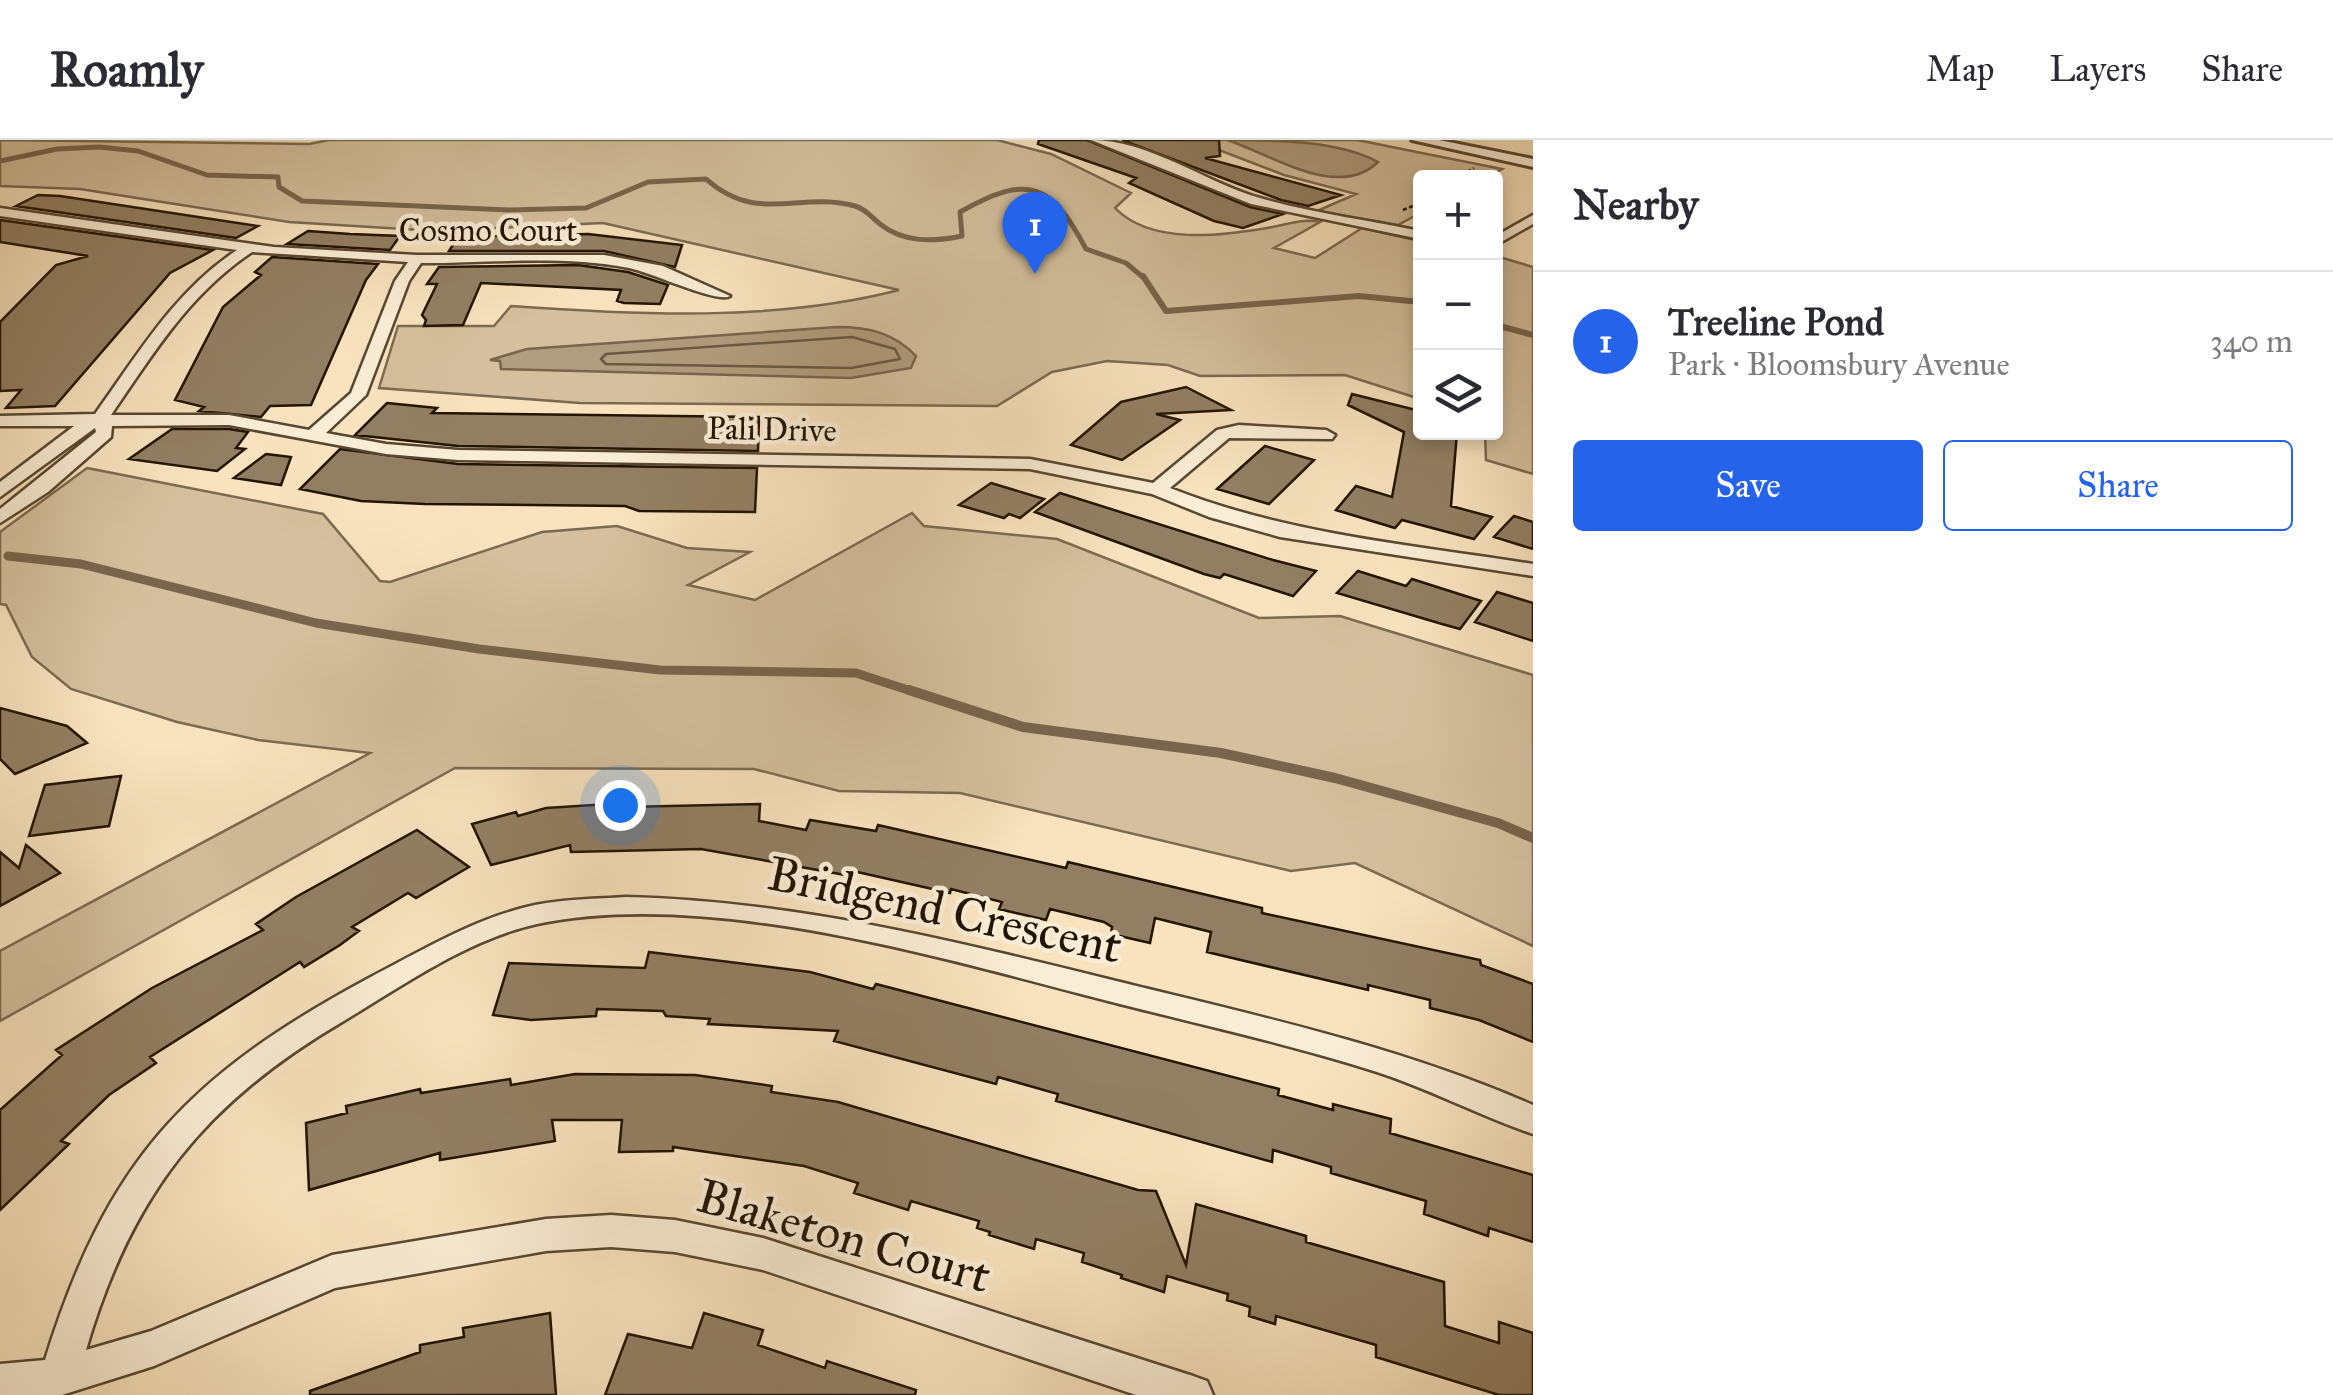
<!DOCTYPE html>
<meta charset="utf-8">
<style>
:root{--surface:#fff;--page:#f2f2f3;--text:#2b2b33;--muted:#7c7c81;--line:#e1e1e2;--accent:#2563eb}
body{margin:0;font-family:"IM FELL Great Primer",serif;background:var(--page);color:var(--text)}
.controls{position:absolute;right:30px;top:30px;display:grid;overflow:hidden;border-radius:10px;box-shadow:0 5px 15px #0003}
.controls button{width:90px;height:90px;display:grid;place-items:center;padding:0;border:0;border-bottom:2px solid var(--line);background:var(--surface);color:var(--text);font:50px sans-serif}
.you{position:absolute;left:620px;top:665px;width:35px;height:35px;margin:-25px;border:8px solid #fff;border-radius:50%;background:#1a73e8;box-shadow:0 0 0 15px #1a73e833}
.badge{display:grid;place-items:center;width:65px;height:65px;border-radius:50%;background:var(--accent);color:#fff;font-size:32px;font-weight:700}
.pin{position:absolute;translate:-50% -82px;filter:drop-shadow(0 2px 5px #0008)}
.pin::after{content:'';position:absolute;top:52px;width:35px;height:30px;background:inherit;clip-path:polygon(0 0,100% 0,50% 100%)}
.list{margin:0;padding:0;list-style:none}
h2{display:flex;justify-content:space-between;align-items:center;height:130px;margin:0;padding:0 40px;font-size:42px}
h2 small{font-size:32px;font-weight:400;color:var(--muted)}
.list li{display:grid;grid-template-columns:65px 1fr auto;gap:30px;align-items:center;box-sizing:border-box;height:140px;padding:0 40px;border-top:2px solid var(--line)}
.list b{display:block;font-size:38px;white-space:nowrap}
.list p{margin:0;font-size:32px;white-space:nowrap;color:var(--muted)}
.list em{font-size:32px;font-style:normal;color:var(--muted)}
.actions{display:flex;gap:20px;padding:30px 40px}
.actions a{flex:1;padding:22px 0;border:2px solid var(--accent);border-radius:10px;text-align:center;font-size:35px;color:var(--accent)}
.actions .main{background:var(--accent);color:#fff}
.icon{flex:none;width:55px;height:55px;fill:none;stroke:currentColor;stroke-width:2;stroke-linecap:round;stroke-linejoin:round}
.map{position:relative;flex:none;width:1533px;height:1255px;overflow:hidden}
header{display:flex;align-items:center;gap:60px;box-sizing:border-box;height:140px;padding:0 50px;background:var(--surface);border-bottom:2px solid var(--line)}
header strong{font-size:48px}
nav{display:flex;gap:55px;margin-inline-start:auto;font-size:35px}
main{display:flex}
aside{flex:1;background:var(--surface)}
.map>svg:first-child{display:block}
</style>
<header>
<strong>Roamly</strong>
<nav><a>Map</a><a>Layers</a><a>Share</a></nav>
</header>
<main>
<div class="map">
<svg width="1533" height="1255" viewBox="0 0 1533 1255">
<rect width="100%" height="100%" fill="#f8e3be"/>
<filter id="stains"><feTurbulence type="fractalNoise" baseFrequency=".002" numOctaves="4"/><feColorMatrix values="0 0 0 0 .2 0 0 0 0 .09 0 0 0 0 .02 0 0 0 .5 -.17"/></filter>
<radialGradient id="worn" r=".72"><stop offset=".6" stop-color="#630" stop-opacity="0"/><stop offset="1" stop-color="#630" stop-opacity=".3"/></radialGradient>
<path fill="#d4c09e" stroke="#7c6a50" stroke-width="2.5" d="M0,0l309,4 20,-4h668l54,14 80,39 -16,15c36,37 106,28 152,20 20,-3 33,-10 53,-6l-46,26 41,10 47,-30 58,13v158l-75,-24 -145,1 -32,-11 -61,-4 -55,11 -55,34 -417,-3 -201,-15 19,-62h96l17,-20c127,9 264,16 388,-16l-296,-67 -167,8 -147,-9 -209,-33 -80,-3z
M1193,0h164l145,29 -15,8 -67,1v35l-22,12 -81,-14 39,-17 -72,-19z
M1496,116l37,11v207l-47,-14 -1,-27 11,-1z
M87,328l236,46 57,67 10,1 152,-50 75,-6 70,22 63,4 -62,33 67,15 157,-87 12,13 133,13 202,79 81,-2 193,59v271l-178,-83 -64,8 -331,-78 -121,-2 -85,-22 -299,-1 -455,253v-70l370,-198 -112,-13 -81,-18 -106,-33 -39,-32 -26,-52 -6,-1v-72z"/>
<path fill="#b09c7e" stroke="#78654c" stroke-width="2.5" d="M1227,0c46,0 111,0 151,22 -40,39 -107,-8 -151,-22z
M837,187c32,0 57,6 79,29l-5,12 -60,10 -350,-9 -1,-8 -10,-1 37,-11z"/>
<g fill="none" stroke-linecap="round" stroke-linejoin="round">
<path stroke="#6a5840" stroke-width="2.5" d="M852,197l43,12 5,10 -49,9 -245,-4 -5,-5 5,-5z"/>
<path stroke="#78654c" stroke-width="5" d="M0,21l57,-12 42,-2 39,4 69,24 71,2 1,10 23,14 207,9 77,-2 62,-26 58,-3c52,46 92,12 149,27 11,3 16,11 25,18 24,19 53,18 82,12l-2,-24c68,-39 91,-29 126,37l40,14 19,16"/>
<path stroke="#78654c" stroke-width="6" d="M1143,136l23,35 193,-15 61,6
M1496,185l37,10"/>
<path stroke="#78654c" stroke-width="9" d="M8,416l73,8 235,59 163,26 181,21 196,3 61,20"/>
<path stroke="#78654c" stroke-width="10" d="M909,550l114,37 198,26 114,25 163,45 35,15"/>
</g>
<path fill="#927f63" stroke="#231301" stroke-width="2.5" d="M1039,0h48l163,67 33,7 -40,14 -29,-7 -85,-38 7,-5 -98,-34z
M1122,0h97l1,16 -15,2 136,37 -33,11 -27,-6z
M38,55l22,1 198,30 -22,12 -220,-32z
M0,80l213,30 -43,23 -115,133 -49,2 15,-18 -21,1v-69l56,-57 32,-9 -88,-14z
M308,91l42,3 50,2 -10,14 -103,-6z
M588,94l94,11 -7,22 -71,-16h-155l9,-14z
M272,117l106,7 -12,16 -55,125 -41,1 -9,11 -62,-6 5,-4 -29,-7 48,-93 38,-32 -6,-3z
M578,125l50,7 40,13 -8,19 -36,-1 -7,-2 4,-11 -140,-7 -18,42 -39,1 2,-6 -4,-5 15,-31h-10l12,-17z
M1186,247l45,23 -75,4 24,6 -58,40 -51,-15 50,-43z
M1352,254l68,17v21h37l-6,74 41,11 -18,22 -72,-19 -7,8 -59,-18 20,-24 36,11 12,-65 -56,-27z
M387,263l50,5 -5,5 327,4 -1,34 -300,-5 -103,-11z
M172,289h57l19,3 -12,16 9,1 -28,22 -88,-12z
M1265,306l49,14 -45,44 -52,-15z
M340,309l118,15 299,4 -2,44 -116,-1 -14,-5 -200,-2 -64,-3 -61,-12z
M266,314l25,3 -10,28 -47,-7z
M991,343l53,16 -24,19 -11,-4 -5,4 -45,-13z
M1060,353l213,67 43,11 -23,25 -69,-22 -4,4 -16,-4 -169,-62z
M1514,376l19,6v27l-39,-12z
M1358,431l48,15 6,-7 69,22 -21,28 -18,-5 -105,-31z
M1497,452l36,11v38l-58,-19z
M0,568l67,18 20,17 -72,31 -15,-15z
M121,636l-12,50 -80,10 16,-51z
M624,663v4l136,-3 -1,17 47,9 4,-10 66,11 2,-6 188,43 2,-6 194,46v5l218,47 1,5 52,19v58l-54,-22 -49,-12v-8l-62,-15v5l-161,-38 4,-20 -56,-14 -5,25 -39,-9 1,-7 -8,-5 -54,-13 -4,11 -47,-11 3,-7 -51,-13 -1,4 -97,-22 -2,5 -150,-27 -130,3 -1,-7 -79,20 -19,-41 44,-12 2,4 28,-8z
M417,690l52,37 -53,31 -8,-5 -56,34 7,4 -19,14 -36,22 -4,-5 -150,95 6,6 -47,32 -48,46 8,3 -69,66v-100l62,-55 -6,-5 96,-62 111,-58 -7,-6 40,-27z
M26,705l34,28 -60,33v-54l19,16z
M649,812l161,20 63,17 3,-5 403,105 -1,6 55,15v-6l58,15 -1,14 143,42v67l-44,-14 -1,8 -64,-22 2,-13 -95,-28v-6l-58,-17 -1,12 -216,-61 2,-7 -60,-17 -2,7 -162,-43 4,-10 -130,-7 2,-5 -44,-3 -3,-5 -66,-2 -1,7 -65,4 -38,-5 16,-52 136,5z
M575,934l120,1 77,11 -1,6 67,10 300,88 18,1 30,74 10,-61 110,32v6l138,40 1,44 54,17v-21l34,11v62h-34l-123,-38v-12l-100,-29 -1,8 -26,-8 1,-9 -23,-7 1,-6 -61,-18 -3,16 -43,-14 1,-3 -40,-13 2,-9 -48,-14 -2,10 -45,-14 1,-3 -13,-4 2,-7 -68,-20 -3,9 -54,-17 4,-10 -54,-17 -131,-19v4l-54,1 3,-32h-70l3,21 -115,19v-7l-131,37 -3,-67 41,-10 -1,-7 74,-17 1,4 89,-14 1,6z
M550,1173l6,82h-246v-4l110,-39v-7l44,-8 -1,-9z
M704,1173l59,17 -5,15 67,23 2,-7 89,29 -1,5h-310l23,-61 64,14z"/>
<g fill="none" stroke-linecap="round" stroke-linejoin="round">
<g stroke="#584730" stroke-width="5">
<path id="minor" d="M1091,0c59,0 113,42 169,58 52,15 107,22 160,33v8l-169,-35z
M0,68l274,39 143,8h187l59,11 67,30c-11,8 -80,-24 -101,-28 -67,-13 -140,-5 -208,-5l-12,18 -43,114 -40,38 60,11 72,6 572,9 123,24 64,-53 22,-5 87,5 9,5 -3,4 -103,-1 -59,50c116,46 240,57 363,76v12l-253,-39 -71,-20 -57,-23 -122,-25 -572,-9 -72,-6 -157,-29 -117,1 -1,11 -63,55 -48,31v-14l96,-77 -1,-4 -95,69v-15l74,-56h-74v-10l95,-2c43,-60 80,-123 142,-164l-237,-34zM252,112l156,10 -13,19 -44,112 -42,37 -80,-15h-118c42,-61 78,-121 141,-163z
M1533,75v9l-37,21v-9z
M626,757c167,4 324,43 486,83 142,35 286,66 421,125v29c-53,-18 -103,-45 -156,-62 -88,-28 -179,-48 -269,-71 -167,-43 -399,-113 -571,-77 -69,15 -135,62 -195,98 -138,81 -211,173 -256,328l65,-19 181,-76 214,-36 65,-4 64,5 88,18 430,138 14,5 6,14h-77l-373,-125 -88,-18 -64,-5 -65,4 -211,37 -181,78 -92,29h-62v-31l45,-4c62,-200 142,-284 324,-382 54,-28 106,-60 166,-73 30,-6 61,-6 91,-8z"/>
</g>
<g stroke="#584730" stroke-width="6">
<path id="tertiary" d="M1412,0h27l94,19v8z"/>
</g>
<path stroke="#231301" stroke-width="2.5" stroke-dasharray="4 2.5" stroke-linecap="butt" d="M1456,38l18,-10
M1403,70l17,-7"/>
<use href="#minor" fill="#faedd5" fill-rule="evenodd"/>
<use href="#tertiary" fill="#faedd5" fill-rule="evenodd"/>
</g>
<g text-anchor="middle" stroke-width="9" stroke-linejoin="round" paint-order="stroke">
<g font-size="32" fill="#231301" stroke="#faedd5">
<text x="488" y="101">Cosmo Court</text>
<text transform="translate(772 289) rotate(1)" y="11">Pali Drive</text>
</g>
<g font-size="48" fill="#231301" stroke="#faedd5">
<text transform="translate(945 769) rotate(12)" y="17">Bridgend Crescent</text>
<text transform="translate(844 1095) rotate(16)" y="17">Blaketon Court</text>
</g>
</g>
<rect width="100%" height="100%" filter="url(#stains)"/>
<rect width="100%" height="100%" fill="url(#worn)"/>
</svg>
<div class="controls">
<button>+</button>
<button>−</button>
<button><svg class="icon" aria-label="layers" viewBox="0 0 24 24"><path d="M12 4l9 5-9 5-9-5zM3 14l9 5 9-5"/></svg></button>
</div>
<div class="you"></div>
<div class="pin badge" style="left:1035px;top:134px">1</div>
</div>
<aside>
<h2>Nearby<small></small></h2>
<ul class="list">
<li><span class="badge">1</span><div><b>Treeline Pond</b><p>Park · Bloomsbury Avenue</p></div><em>340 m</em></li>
</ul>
<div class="actions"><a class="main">Save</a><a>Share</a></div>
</aside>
</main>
